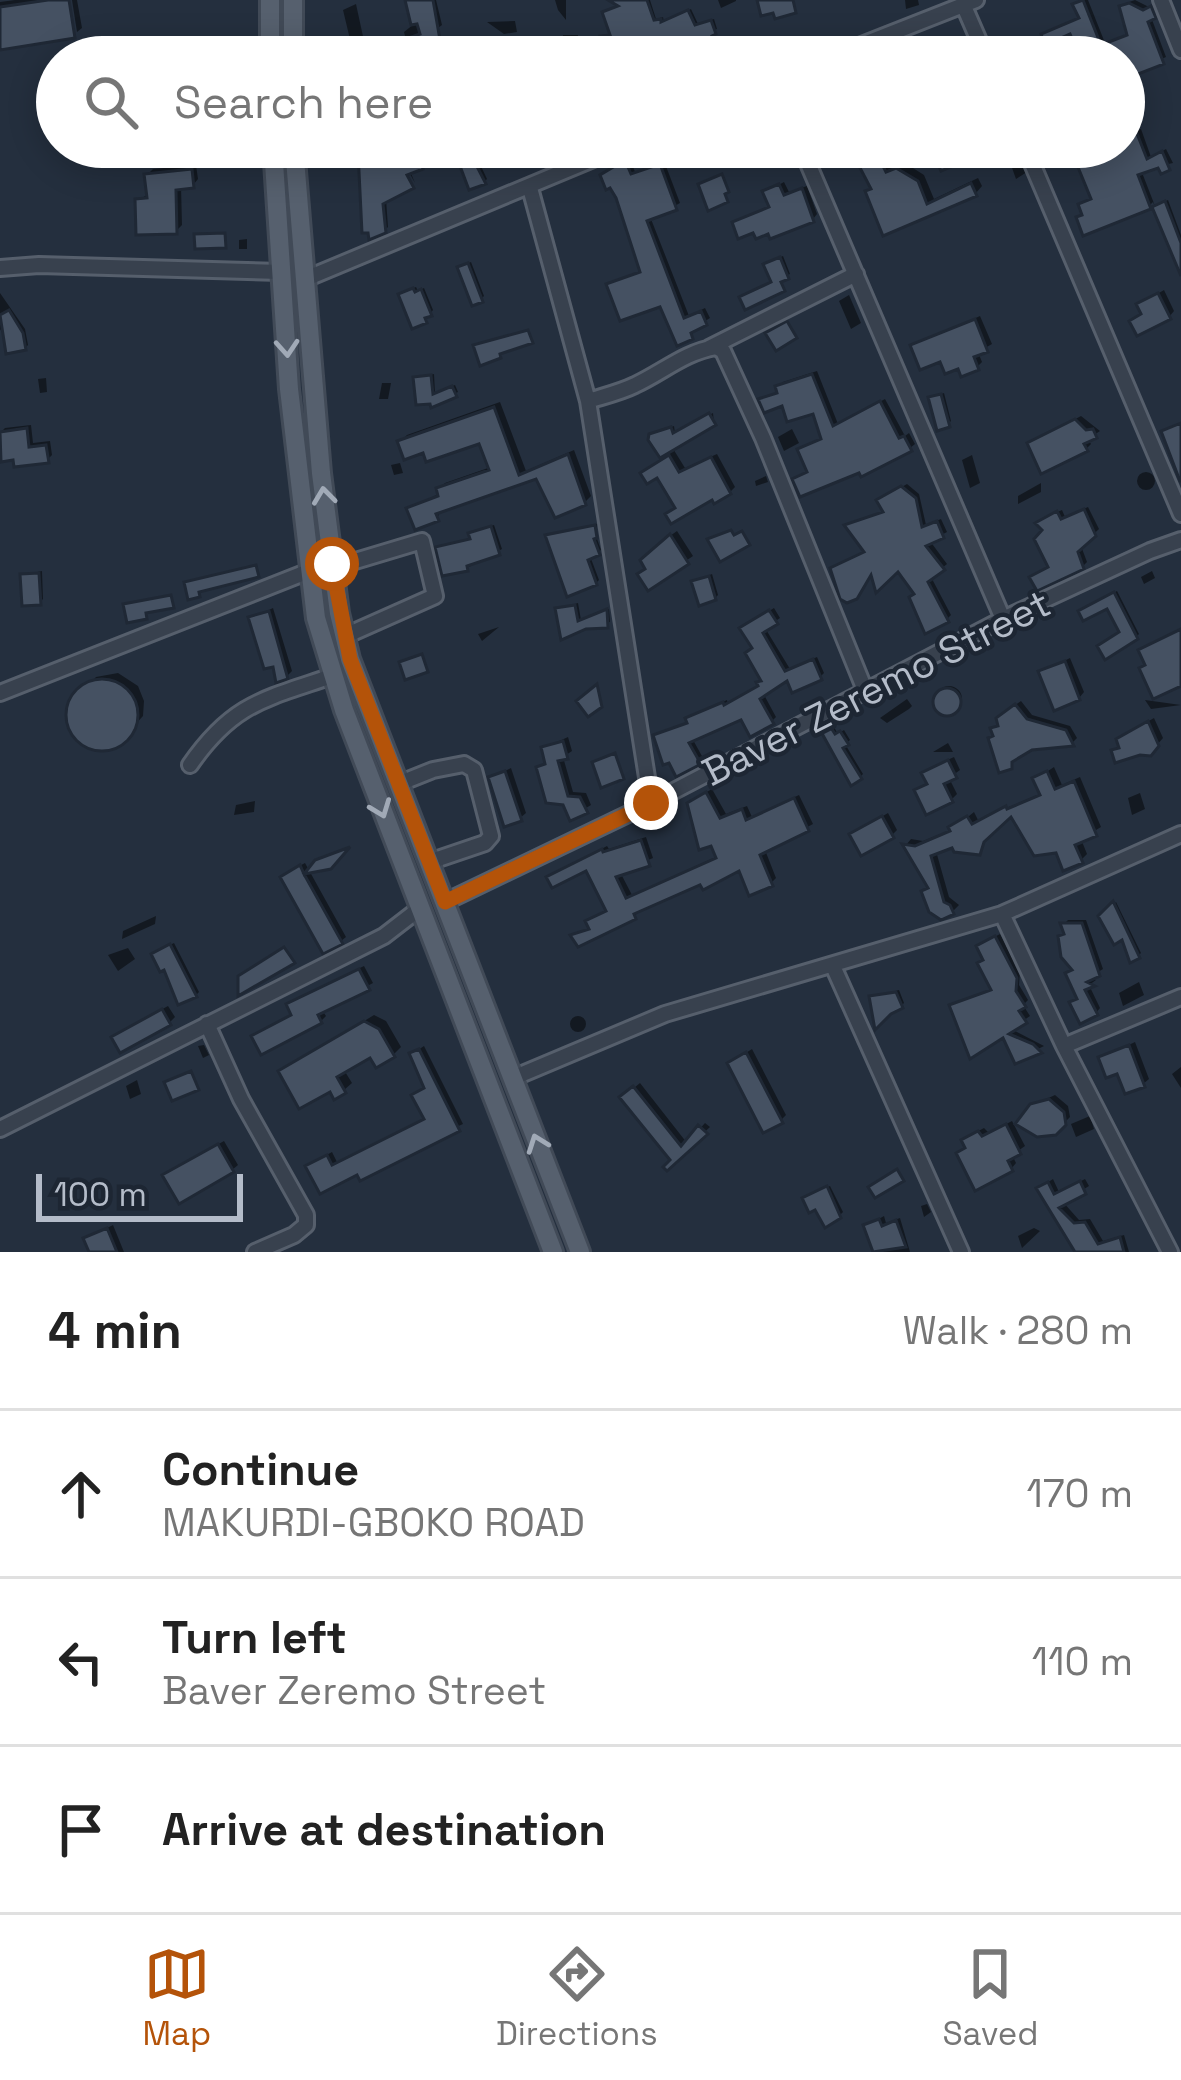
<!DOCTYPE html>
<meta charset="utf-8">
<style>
:root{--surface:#fff;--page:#f6f6f6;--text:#222;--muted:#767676;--line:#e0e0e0;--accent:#b45309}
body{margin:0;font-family:"Space Grotesk",sans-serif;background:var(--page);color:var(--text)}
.scale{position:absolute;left:36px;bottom:30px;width:207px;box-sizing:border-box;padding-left:12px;border:6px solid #b4bcc9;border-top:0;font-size:33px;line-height:42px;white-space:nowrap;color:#b4bcc9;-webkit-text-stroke:9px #1d2633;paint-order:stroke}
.stop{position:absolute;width:36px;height:36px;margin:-27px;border:9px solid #b45309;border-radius:50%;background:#fff}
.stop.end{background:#b45309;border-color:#fff;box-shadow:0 3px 12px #0008}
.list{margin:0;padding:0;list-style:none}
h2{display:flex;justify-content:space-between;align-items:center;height:156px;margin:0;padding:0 48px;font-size:51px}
h2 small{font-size:39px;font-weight:400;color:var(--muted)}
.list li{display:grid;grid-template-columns:78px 1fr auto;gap:36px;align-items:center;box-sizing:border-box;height:168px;padding:0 48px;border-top:3px solid var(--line)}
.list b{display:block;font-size:45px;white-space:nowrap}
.list p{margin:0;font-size:39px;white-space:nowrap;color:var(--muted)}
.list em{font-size:39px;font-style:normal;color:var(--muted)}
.icon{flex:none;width:66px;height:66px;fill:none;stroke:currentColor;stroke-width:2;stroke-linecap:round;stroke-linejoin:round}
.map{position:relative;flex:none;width:1181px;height:1252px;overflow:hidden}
.search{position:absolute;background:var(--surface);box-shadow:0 6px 30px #0003;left:36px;right:36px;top:36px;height:132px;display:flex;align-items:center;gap:30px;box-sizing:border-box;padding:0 42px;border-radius:66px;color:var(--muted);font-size:45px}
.sheet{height:660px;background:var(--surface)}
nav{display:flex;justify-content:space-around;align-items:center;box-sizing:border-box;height:168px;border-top:3px solid var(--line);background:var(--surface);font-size:33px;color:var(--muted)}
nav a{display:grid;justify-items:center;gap:6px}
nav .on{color:var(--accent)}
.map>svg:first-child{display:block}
</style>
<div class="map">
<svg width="1181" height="1252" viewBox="0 0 1181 1252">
<rect width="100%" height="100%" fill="#242f3e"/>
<path fill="#0007" d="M15,0h51l5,33h5l-76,14v-45z
M72,0h5l5,28 -5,4z
M408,0h28l6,25 -4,3 9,29h-37l-6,-25 10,-8z
M555,0h11v20l-8,-10z
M634,0h16l6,19 7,-2 1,5 27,-13 7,15 16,-5 3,10 -68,17z
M718,0h18v1l-15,7z
M905,0h13l1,5 -13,4z
M1081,0h7l17,43 25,-9 -8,-27 4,-4 9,-3 14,7 6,-3 3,8 -7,5 15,40 -38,17 13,26 -3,4 -14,5v-52h-39l-13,-26 -28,4 38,-19 -6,-11z
M356,4l8,37 11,-3 8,19h-33l4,-1 -11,-46z
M515,21l2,11 -13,2 -17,-12z
M563,35h15l-2,20 -15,1z
M510,42l3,15h-43l3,-7z
M801,46v10l-18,1 2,-5z
M1141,129l10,28 15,-8 7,14 -32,7 14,36 13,-6 13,35v36l-28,-69 -4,4 -64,7 -3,-8 12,-7 -18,-42 17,-9h31v-11z
M361,147h93l-30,11 -2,9 -12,4 5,12 -12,-22 -17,38 2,28 -4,4 -19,-45z
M456,147h16l15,32 -3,3z
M533,147l5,13 -11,6 -6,-13z
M883,147l10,20 12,-4 19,12 10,24 44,-21 4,8 -6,7 -91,39 -12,-45 -13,-25z
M630,158l5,14 29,-11 16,42 -29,16 38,97 16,-8 5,10 -16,10 -2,8 -30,-33 -52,-18 34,-16 -36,-98z
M1021,159l6,13 -11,7 -5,-14z
M196,165l2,14 -5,6 -12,1 1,39 -6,6 -38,-31 11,-6 -2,-19 6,-6z
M784,182l5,10 18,-6 10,28 -4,5 -78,4 36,-18 -5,-13z
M247,239v10h-8v-9z
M783,256l7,18 -8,4 1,11 -9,-7 -5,-20z
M471,262l13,34 -3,3 -17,-34z
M416,287l2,4 6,-3 9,22 -8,10 -21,-28z
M1164,290l10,21 -5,6 -29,-13z
M0,293l25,36 3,16 -3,3 -19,-10 -6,-9z
M849,295l12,28 -10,6 -12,-28z
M980,316l12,28 -14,8 4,10 -5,5 -18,-2 -45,-19z
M817,371l21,53 47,-25 20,37 4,-3 6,11 -5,4 -100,23 -9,-21 23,-13 -9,-27 -53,-10 18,-9 3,-9z
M434,374l1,19 20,-8 3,7 -25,13 -17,-27z
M46,378l1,14 -7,1 -2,-14z
M382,383h9l-3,16h-9z
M944,393l7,28 -3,3 -17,-26z
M500,402l26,69 48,-21 17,46 -7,7 -46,-28 -96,34 -5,9 -27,-9 30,-16 -1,-4 6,-6 46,-16 -10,-27 -56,9 -25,-7 7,-7z
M713,413l1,10 -42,24 13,21 32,-14 18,33 -5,5 -52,14 -26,-71 22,-9 1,7z
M1081,416l19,15 -12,8 3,5 -5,5 -55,-6z
M31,425l2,18 17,-2 2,14 -5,5 -47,-3v-24l5,-5z
M792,429l7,14 -15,8 -6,-14z
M972,455l8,28 -10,5 -8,-28z
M400,463l3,10 -9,2 -3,-10z
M1137 481a9 9 0 1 1 18 0a9 9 0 1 1-18 0Z
M766,476l2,6 -12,4 -1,-5z
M1041,483v9l-23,12v-8z
M907,484l12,10 7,31 15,-6 6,13 -17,9 17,23 -16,13 20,38 -4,4 -30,-26 -18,-25h-66l33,-17 -18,-25 37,-15 -1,-14z
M1088,507l11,22 -18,17 6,16 -4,4 -36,-36 -5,-11 20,-9 3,7z
M597,524l-1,12 5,14 -11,6 9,24 -3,3 -48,-47z
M494,525l8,24 -35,19 -28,-20 34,-10 2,-7z
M677,531l16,25 -44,30 -1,-19 5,-19z
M42,571l1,28 -3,3 -17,-27z
M1152,571l3,7 -11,6 -3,-7z
M712,574l6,21 -3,3 -21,-16z
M1117,591l22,43 -3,3 -27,-32 -25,4z
M578,603l3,17 28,-11 1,13 -25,4 -27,-17z
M273,608l19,63 -5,5 -35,-58z
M774,608l6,10 -15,10 25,41 27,-12 7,16 -4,4h-31l-26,16 13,24 -4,4 -29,-4 -51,21 11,20 -4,4 -43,-26 33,-14 3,-7 35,-15 1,4 33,-19 3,-6 -17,-54z
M499,627l-17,14 -4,-7z
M1070,658l14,34 -5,6 -37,-26z
M118,673l20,13 6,15 -1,15 -25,27 -23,4 -19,-13 -6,-14 1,-16 25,-27z
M936 699a13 13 0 1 1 26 0a13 13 0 1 1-26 0Z
M907,699l5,7 -3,3 -22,14 -7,-5z
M1145,700l36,5 -30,4z
M1021,701l11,14 38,11 7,12 -5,5 -41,4 -15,9 -5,10 -17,-37 10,-16z
M1154,718l9,20 -13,15 -36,-2 14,-18z
M831,722l7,12 6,-4 6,10 -5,4 18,30 -3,3 -34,-52z
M568,737l4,14 -9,6 10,35 13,1 5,12 -20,12 -32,-49 9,-6 -4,-14z
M948,743l5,9h-20z
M954,757l6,13 -11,8 8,16 -6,6 -34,-9 12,-9 -4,-9 5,-5z
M1054,767l8,18 18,-8 21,50 -20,12 6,15 -6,6 -24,-10 -45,-38 -24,22 -9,18 -26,-8 -17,7 13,46 10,8 -6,6 -29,-20 6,-5 -24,-41 5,-6 12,2 30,-12 21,-17 4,8 64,-27 -6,-14z
M511,768l15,45 -6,5 -29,-40z
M712,789l14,25 21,-8 5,11 47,-22 14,29 -48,26 11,28 -5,5 -31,-16 -102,42 -3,8 -61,18 17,-8 -2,-5 19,-13 -21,-42 -38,10 58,-31 2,3 37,-12 7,21 -33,14 12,23 86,-39 -22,-58z
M1140,793l5,16 -13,6 -4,-17z
M255,801l-1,11 -20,3 2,-10z
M888,813l9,17 -5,5 -40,-1z
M305,863l41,74 -5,4 -53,-69z
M1116,902l25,51 -3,3 -36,-39z
M156,916l-1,8 -33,15 1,-8z
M1068,920h18l17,49 -13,8 6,3 -7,5 11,23 -4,5 -17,-15 -5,-30 -13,-31 6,-6 -3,-7z
M1000,934l20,38 -1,13 9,15 -5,5 7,11 -19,13 33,17 -28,14 -12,-26 -51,-28 40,-17 -8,-47z
M174,943l25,49 -3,3 -38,-44z
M128,948l7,11 -17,12 -10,-16z
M364,966l9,17 -51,27 4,6 -5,5 -27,-7v-14z
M1139,982l5,13 -21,11 -4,-13z
M899,990l5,13 -3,3 -28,-9z
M168,1006l7,11 -6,6 -49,9z
M374,1015l12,6 15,26 -8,8 -22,-1 -27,16 8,13 -8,7 -63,-18z
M570 1024a8 8 0 1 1 16 0a8 8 0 1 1-16 0Z
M1135,1042l14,37 -6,5 -42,-26z
M204,1045l5,10 -6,3 -5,-12z
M424,1046l39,78 -104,47 -45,-9 18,-10 5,10 90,-45v-30l-15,-33z
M752,1049l34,66 -5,5 -51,-57z
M1181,1067v21l-9,-14z
M137,1080l4,14 -11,5 -4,-13z
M640,1083l47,60 18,-20 5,4 -42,39 5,-6 -50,-63z
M1055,1095l13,11 2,11 -15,15 -22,-27z
M1090,1116l4,13 -18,8 -5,-13z
M1012,1121l13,25 -13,9 4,8 -5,6 -43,-23 3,-11 13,-7 5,5z
M224,1141l14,24 -6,5h-60z
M1053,1179l6,13 26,-13 4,7 -26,16 16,18 11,-1 13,22 21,-6 5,17h-55l-4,-7 3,-3 -34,-54z
M830,1186l13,26 -4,4 -30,-20z
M927,1204l4,8 -7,5 -3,-11z
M884,1216l2,7 14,-5 10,34h-34l-8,-27z
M113,1225l11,27h-33l-4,-14z
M1034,1228l6,3 -18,17 -4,-12z"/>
<path fill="#455162" stroke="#1f2835" stroke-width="3" d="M48,0h21l6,38 -75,12v-43z
M405,0h28l10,57h-36l-4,-17 17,-6 -3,-10 -6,1z
M608,0h39l7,20 7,-1v3l27,-12 7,15 16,-5 5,14 -4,2 7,17 -15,4 -7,-17 -48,9 2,8h-47l-4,-21 10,-1 -8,-23 16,-6z
M757,0h36l3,13 -21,6 -2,-6 -12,3z
M1083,0l18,45 26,-10 -8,-29 10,-3 14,7 8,-4 5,12 -8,4 16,42 -39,15 14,27 -15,6v-55h-8l-2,-5 -12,5h-22l-10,-23 -25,11 -4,-11 38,-16 -7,-14z
M1136,131l11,28 15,-8 8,19 -9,4 -3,-6 -20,7 13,34 -68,27 -7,-19 6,-2 -4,-11 13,-5 -18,-44 22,-8h29v-11z
M379,147h88l19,37 -17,6 -15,-40 -33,13 2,6 -16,6 7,13 -31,16 3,29 -17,7 -1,-7h-6l-4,-82z
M931,147h42l4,9 -36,15z
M876,152l10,20 10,-4 22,13 9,23 44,-21 6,13 -94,40 -18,-45 6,-2 -14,-27z
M625,160l6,14 29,-10 17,46 -30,11 37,97 17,-7 6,14 -16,8 2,6 -16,7 -17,-39 -40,14 -14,-37 34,-12 -24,-74 -6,-10 -4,2 -6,-15z
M192,169l2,19 -18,2 1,44 -41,1 -1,-36 12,-1 -3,-24z
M722,174l7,18 -4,2 3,8 -20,9 -10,-27z
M779,184l5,11 18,-7 12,34 -44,17 -2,-5 -12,5 -3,-6 -15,6 -6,-17 37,-15 -7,-16z
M1165,201l16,42v33l-29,-69z
M225,233l1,15 -31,1 -1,-15z
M780,257l9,22 -8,3 4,9 -40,19 -6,-13 32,-15 -8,-18z
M468,263l15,39 -11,4 -15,-39z
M413,288l2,4 6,-3 11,27 -7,2 2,5 -15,6 -14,-35z
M1158,293l13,26 -34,17 -8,-15 12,-7 -5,-10z
M9,310l14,23 3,17 -20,4 -6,-39z
M975,319l13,33 -14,5 5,13 -18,7 -3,-8 -13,5 -5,-12 -20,8 -10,-25z
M787,321l10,17 -21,13 -11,-18z
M528,330l5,13 -33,11 1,4 -21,8 -7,-21z
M812,374l21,52 47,-25 19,37 5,-2 8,15 -51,26 -2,-4 -59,24 -8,-18 15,-7 -10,-23 24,-10 -8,-25 -26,8 -5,-16 -18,7 -6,-14 19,-6 -2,-7z
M431,375l2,19 19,-8 5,11 -26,11 -1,-4 -14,1 -3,-28z
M941,394l9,33 -13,4 -9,-34z
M494,407l25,68 49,-21 18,51 -31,13 -19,-39 -100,35 3,7 -24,9 -9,-22 32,-12 -2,-8 53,-18 -10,-26 -53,18 -3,-9 -19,7 -7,-19z
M709,413l7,12 -56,33 -12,-18 1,-6 22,-7 2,6z
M1075,419l11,11 7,-1 4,9 -13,6 4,7 -47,23 -14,-31z
M1181,423v58h-1l-19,-50z
M27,428l2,19 17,-2 3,18 -35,4 -1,-7 -12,2 -1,-30z
M669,455l10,17 32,-15 20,37 -17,10 -2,-4 -41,24 -6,-10 10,-6 -18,-30 -10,6 -7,-11z
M901,486l15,12 6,29 15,-6 7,17 -18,8 19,24 -17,12 21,40 -24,12 -16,-37 5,-3 -16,-22 -22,21 -5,-18 -14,24 -10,4 -7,-4 -10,-31 34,-16 -20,-27 39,-13 -7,-12z
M1084,509l12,27 -18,16 6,17 -47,22 -8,-14 19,-10 -14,-28 8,-9 -7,-7 22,-12 4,8z
M595,525l2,13 -3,1 6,16 -12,5 9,25 -30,12 -22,-62z
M491,526l9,29 -33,11 1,5 -26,5 -7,-29 35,-8 -2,-6z
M731,530l3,5 8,-4 8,14 -30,17 -13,-23z
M670,534l19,30 -41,27 -11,-17 8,-5 -5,-9z
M256,565l3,12 -60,15 1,5 -12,3 -4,-18z
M39,573l2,32 -19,1 -2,-32z
M709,576l7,24 -17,6 -8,-25z
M1114,592l24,47 -33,21 -8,-14 22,-14 -12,-23 -24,12 -5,-10z
M171,595l3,13 -28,5 1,6 -20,4 -4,-19z
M575,605l3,16 29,-12 1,19 -22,1 -25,11 -6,-32z
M769,610l9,14 -15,9 22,38 28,-12 9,21 -30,13 -5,-12 -27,18 14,25 -24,13 -9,-17 -52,23 12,21 -25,13 -7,-14 -6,2 -10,-30 34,-12 -2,-5 38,-16 1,3 34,-19 -2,-4 5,-1 -16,-28 7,-5 -13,-20z
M269,611l19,68 -12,4 -3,-16 -9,2 -16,-52z
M1181,629v57l-28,13 -14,-31 6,-3 -7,-15z
M422,654l6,18 -23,8 -6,-18z
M1065,661l15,39 -26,11 -16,-40z
M66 715a36 36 0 1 1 72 0a36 36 0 1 1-72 0Z
M597,684l5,23 -14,10 -12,-16z
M933 702a14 14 0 1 1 28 0a14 14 0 1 1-28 0Z
M1015,704l12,15 39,11 8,16 -42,4 -20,12v7l-13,4 -11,-35 5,-2 -3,-8 8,-2 -2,-8z
M1148,721l11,25 -8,10 -11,-1 -25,8 -4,-13 8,-2 -3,-9z
M828,723l7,11 5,-3 9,14 -6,3 19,31 -11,7 -32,-58z
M563,741l5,18 -10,2 10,35 12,1 8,16 -18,8 -7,-16 -17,-2 -10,-36 9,-3 -4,-17z
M615,753l9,26 -23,9 -9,-26z
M948,760l9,18 -13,6 9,18 -27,13 -12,-25 13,-6 -6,-11z
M505,771l17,50 -18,6 -16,-50z
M1047,771l8,18 19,-8 23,55 -22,9 8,18 -20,8 -7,-18 -22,3 -23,-39 -27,25 -4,13 -26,-3 -2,-4 -21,8 13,46 6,3 4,9 -13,6 -12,-8 -8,-21 7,-3 -26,-44 13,2 35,-15 -2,-4 19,-11 5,8 34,-18 1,3 33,-14 -8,-17z
M706,792l14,26 22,-9 4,11 48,-22 15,33 -49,24 13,31 -24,10 -10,-25 -36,19 -3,-5 -66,29 2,5 -58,28 -8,-12 19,-6 -4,-8 21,-10 -20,-40 -34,17 -6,-11 56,-28 1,3 38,-12 9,26 -34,11 10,21 90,-40 -5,-12 -12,4 -12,-47z
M882,816l12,22 -33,18 -12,-22z
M350,847l-19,22 -27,5 39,70 -20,10 -43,-77 20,-12 4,9 11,-14z
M1113,901l27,57 -10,5 -8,-23 -8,5 -16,-29z
M1060,923h22l18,53 -13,6 8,4 -10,4 13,25 -18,9 -11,-22 8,-3 -12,-26 7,-3 -11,-13 -3,-21 6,-2z
M995,936l22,42 -1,13 10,16 -7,4 8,12 -18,11 24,10 9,9 -27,11 -12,-26 -33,21 -21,-54 42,-15 -14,-27 6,-3 -7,-14z
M170,944l27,53 -19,8 -14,-35 -4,2 -9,-18z
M284,947l11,16 -57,33v-20z
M359,969l11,21 -52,25 4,8 -61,32 -10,-19 40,-21 -5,-11z
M896,992l7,16 -12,6 -16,16 -6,-34z
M162,1009l9,16 -51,28 -9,-16z
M364,1021l15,8 16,28 -19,11 -6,-10 -33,19 9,16 -12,7 -4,-8 -31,17 -21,-38z
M1129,1045l16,42 -20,7 -8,-20 -11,4 -8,-21z
M419,1049l41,82 -100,50 -3,-6 -37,19 -15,-28 22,-11 5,10 92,-46 -13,-24 13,-7 -15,-35z
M746,1052l37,71 -20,10 -36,-70z
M191,1071l8,19 -27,11 -8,-19z
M633,1086l48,60 17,-21 10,9 -41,37 -4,-4 7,-7 -51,-63z
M1049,1099l15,13 2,13 -10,10 -19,2 -22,-13 15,-20z
M1006,1124l15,30 -13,7 5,10 -38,20 -19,-38 9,-5 -4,-8 17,-9 4,5z
M218,1144l16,28 -55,32 -17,-29z
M897,1169l7,12 -29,17 -7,-11z
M1080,1181l6,13 -27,14 15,15 11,-1 13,22 22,-7 4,15h-49l-39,-64 12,-6 6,12z
M827,1186l14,32 -16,10 -10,-18 -6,3 -7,-15z
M879,1219l3,7 14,-6 10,27 -33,5 -10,-27z
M107,1228l10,24h-28l-6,-14z"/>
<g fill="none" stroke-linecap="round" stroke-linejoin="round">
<g stroke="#565f6c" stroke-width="20">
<path id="minor" d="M1161,0l20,50
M963,4l23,53
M831,57l145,-57
M801,147l202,472
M1025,147l156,367
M530,188l58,213 63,402
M0,268l39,-3 242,7
M303,280l319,-133
M709,348l147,-74
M588,401c16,-5 33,-9 47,-16 28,-13 50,-33 81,-38l7,4 40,87 102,252
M332,568l90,-27 13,55 -90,40
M0,693l309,-122
M190,765c43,-62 75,-66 142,-89
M398,784l35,-14 31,-6 10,6 17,66 -6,7 -56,19
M445,902l206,-99 352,-184 147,-68 31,-11
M1002,914l62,132 106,206
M833,966l128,286
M207,1024l34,75 65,116v10l-12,10 -39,17
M1064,1046l117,-49
M513,1078l152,-64 337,-100 179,-80
M0,1129l384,-193 35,-27"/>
</g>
<g stroke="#414a57" stroke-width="24">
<path id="major" d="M270,57v-57
M293,57v-57
M273,147l16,242 27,229 28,92 209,542
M294,147l27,326 18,140 11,46 230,593"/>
</g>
<use href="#minor" stroke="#38414e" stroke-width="14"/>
<use href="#major" stroke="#56606e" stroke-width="18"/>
</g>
<defs><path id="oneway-chevron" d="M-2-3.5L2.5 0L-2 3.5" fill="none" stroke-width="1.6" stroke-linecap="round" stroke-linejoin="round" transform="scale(3)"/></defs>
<g stroke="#a1aab7">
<use href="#oneway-chevron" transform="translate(287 348) rotate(86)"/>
<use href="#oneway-chevron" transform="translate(324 496) rotate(-97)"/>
<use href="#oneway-chevron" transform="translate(381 809) rotate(69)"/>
<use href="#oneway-chevron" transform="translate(537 1143) rotate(-110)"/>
</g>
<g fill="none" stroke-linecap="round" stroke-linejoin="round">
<path stroke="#b45309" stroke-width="15" d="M332,564l18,95 95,243 206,-99"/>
</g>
<g text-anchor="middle" stroke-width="9" stroke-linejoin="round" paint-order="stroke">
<g font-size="39" fill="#b4bcc9" stroke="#1d2633">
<text transform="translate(876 687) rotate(-27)" y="14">Baver Zeremo Street</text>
</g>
</g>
</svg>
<div class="scale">100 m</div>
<div class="stop" style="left:332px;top:564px"></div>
<div class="stop end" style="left:651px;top:803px"></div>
<div class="search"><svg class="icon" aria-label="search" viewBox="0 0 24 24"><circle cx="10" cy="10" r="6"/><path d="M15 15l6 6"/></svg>Search here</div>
</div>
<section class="sheet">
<h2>4 min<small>Walk · 280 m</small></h2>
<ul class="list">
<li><svg class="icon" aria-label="ahead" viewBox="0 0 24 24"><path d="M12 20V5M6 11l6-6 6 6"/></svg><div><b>Continue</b><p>MAKURDI-GBOKO ROAD</p></div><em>170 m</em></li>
<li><svg class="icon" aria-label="left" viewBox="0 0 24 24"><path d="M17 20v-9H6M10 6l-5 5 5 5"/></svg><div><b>Turn left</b><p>Baver Zeremo Street</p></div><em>110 m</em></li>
<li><svg class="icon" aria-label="arrive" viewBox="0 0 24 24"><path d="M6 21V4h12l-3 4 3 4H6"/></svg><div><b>Arrive at destination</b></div></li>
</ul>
</section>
<nav>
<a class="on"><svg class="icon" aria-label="map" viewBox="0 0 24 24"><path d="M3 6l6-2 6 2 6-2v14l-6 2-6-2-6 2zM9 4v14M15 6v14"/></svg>Map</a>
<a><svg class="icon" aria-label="directions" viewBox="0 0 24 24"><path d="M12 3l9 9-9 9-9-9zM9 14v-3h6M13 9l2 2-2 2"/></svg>Directions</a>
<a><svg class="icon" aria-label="saved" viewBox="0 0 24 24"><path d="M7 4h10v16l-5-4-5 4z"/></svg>Saved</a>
</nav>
